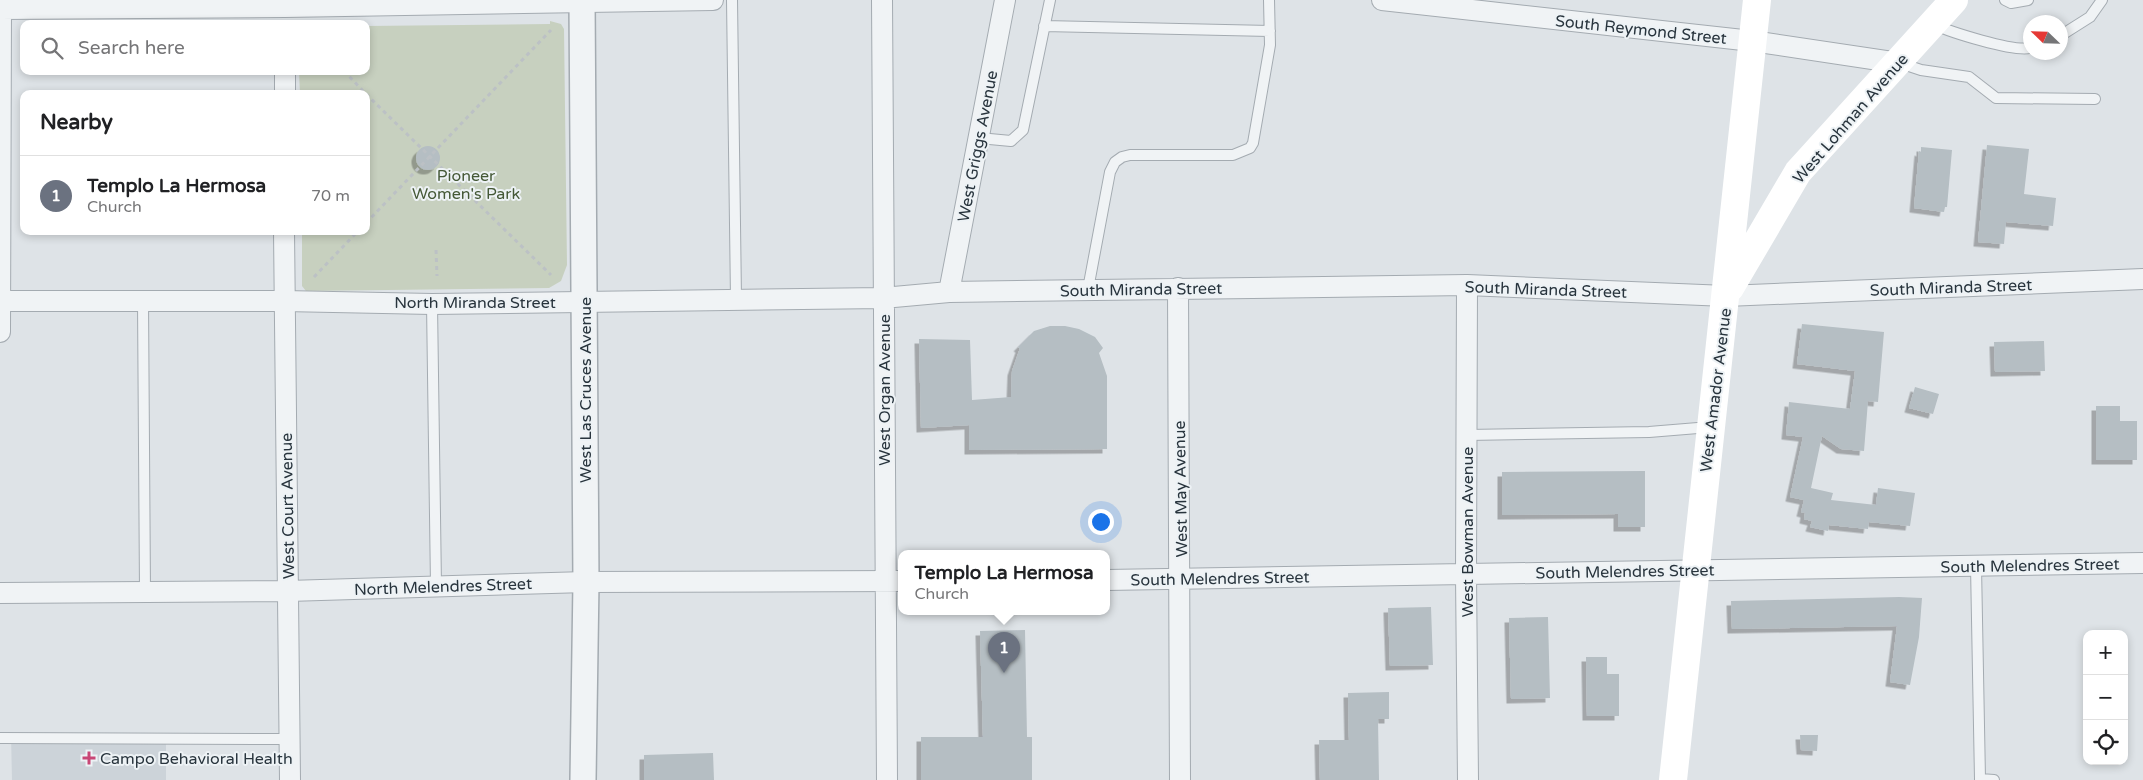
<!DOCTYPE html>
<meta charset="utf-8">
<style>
:root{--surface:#fff;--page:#f2f2f2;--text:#202124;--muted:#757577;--line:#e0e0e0;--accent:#c84776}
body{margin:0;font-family:"Varela Round",sans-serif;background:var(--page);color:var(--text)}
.controls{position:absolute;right:15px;bottom:15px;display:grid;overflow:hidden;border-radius:10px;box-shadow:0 2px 8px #0003}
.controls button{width:45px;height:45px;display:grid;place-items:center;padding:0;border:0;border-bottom:1px solid var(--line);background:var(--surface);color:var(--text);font:25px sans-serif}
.compass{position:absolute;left:2023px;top:15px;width:45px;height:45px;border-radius:50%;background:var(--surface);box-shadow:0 2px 8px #0003;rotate:293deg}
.you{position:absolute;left:1100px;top:521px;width:18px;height:18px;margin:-12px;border:4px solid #fff;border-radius:50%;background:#1a73e8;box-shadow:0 0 0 8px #1a73e833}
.badge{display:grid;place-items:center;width:32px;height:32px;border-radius:50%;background:var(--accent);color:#fff;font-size:16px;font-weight:700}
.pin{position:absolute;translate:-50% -41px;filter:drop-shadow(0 1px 2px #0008)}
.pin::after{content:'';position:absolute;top:26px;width:18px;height:15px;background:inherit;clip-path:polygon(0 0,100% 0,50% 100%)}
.popup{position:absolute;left:898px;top:550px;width:212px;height:65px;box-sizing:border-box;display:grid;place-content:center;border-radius:10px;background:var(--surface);filter:drop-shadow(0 1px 4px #0005);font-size:16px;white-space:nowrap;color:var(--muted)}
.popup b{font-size:19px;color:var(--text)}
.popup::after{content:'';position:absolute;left:50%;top:100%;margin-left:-10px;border:10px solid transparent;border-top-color:var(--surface)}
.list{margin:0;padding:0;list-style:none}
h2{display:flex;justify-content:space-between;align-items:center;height:65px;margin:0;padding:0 20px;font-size:21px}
h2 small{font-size:16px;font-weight:400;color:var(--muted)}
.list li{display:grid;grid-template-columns:32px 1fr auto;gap:15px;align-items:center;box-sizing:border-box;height:80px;padding:0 20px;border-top:1px solid var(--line)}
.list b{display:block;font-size:19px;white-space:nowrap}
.list p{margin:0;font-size:16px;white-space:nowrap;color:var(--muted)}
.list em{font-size:16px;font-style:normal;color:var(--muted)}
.icon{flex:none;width:28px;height:28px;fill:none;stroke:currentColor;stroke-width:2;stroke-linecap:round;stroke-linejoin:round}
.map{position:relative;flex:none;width:2143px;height:780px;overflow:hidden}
.search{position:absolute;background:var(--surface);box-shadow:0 2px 8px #0003;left:20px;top:20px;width:350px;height:55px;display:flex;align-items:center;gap:12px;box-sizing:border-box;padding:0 18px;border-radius:10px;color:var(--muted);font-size:19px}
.panel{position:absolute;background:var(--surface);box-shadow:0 2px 8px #0003;left:20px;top:90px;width:350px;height:145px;border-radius:10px}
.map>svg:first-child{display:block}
</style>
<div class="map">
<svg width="2143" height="780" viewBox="0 0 2143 780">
<defs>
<filter id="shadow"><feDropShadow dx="-4.5" dy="4.5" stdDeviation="0" flood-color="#0004"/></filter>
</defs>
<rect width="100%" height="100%" fill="#dee3e7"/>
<path fill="#ccd3d9" d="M11,735l155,1v44h-154z"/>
<path fill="#c7d0bf" d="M550,21l11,3 3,5 3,236 -6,16 -12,7 -243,3 -4,-5v-55h64v-137h-66l-1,-23h67v-45l184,-2z"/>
<path fill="#b5bec3" filter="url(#shadow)" d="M1987,145l42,4 -5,45 32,4 -3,28 -47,-4 -2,22 -26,-2z
M416 158a12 12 0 1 1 24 0a12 12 0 1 1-24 0Z
M1921,147l31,3 -5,57h-2l-1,5 -30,-4 5,-57 2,1z
M1802,324l82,8 -6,70 -10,-1 -4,50 -23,-2 -19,-13 -11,52 22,5 -2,7 45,5 2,-17 37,5 -5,33 -41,-4 -1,7 -39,-4 -1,6 -18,-4 2,-6 -8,-2 1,-6 -4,-1 3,-12 -14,-3 13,-60 -17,-2 3,-33 61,7 5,-38 -58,-7z
M1050,326h15l14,3 16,8 8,11 -4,5 8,23v73l-138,1v-25l-48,3 -2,-89 51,1 2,60 39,-3 1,-26 8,-23 -2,-1 16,-16z
M2044,341l1,30 -50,1 -1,-30z
M1915,387l24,7 -6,20 -24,-6z
M2096,406h24v15h17v39h-41z
M1645,471v56h-27v-13l-116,1v-43z
M1899,597l23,1 -3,39 -9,48 -20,-3 7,-56 -165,3 -1,-28z
M1431,607l2,58 -43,1 -2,-58z
M1548,617l2,81 -39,1 -2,-81z
M1025,630l2,107h5v43h-111v-43h62l-3,-106z
M1586,657h21v17h12v42h-32z
M1389,692v27h-11l1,61h-59l-1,-40h30l-1,-47z
M1800,735h18l-1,16 -16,-1z
M713,753l1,27h-70v-25z"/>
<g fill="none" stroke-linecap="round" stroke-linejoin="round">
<g stroke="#a4abb1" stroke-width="12">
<path id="service" d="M732,0l4,299
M2005,0l6,3 17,-3
M1933,24c17,8 80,28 97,24
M1044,26l226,5
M2060,36l30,-19 12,-17
M1900,63l21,7 48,7 27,21 99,1
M979,138l32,3 12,-11 27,-130
M1088,289l22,-117 5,-10 7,-5 8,-2h103l17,-7 3,-5 17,-98 -1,-45
M143,301l2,291
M432,304l4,282
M1467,435l182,-3 61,-5
M1976,566l4,213 14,1
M0,738l289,1"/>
</g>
<g stroke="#a4abb1" stroke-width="22">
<path id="minor" d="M882,0l5,780
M1382,0l370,41 147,22
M0,9l285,-2 428,-7
M285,94v-23
M284,231l6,549
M1467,285l-1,290 2,205
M1178,288l2,492
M949,292l56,-292
M0,301h284l148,3 451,-6 66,-6 518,-7 259,11 417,-17
M0,332l1,-323
M1106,580l1037,-17
M0,593l288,-2 298,-9 316,-1"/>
</g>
<g stroke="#a4abb1" stroke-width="28">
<path id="tertiary" d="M582,0l4,582 -3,198"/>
</g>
<path stroke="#bcc1c5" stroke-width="3" stroke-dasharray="4 4" stroke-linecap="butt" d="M344,71l22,23
M366,94l185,181
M366,223l185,-193
M436,250l1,26
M314,277l44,-46"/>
<use href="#service" stroke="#f0f3f5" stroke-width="10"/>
<use href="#minor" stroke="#f0f3f5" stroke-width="20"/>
<use href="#tertiary" stroke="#f0f3f5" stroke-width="25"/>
<path stroke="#fff" stroke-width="28" d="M1730,288l68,-116 156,-172
M1673,780l84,-780"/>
</g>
<path fill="#c84776" stroke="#edf2f5" stroke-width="2" d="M86.5 750.5h5v5h5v5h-5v5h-5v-5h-5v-5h5z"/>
<g text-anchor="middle" stroke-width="4" stroke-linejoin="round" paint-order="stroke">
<g font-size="16" fill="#28343d" stroke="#edf2f5">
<text transform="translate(1641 29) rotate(6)" y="6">South Reymond Street</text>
<text transform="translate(1850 118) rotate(-49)" y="6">West Lohman Avenue</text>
<text transform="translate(977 146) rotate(-79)" y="6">West Griggs Avenue</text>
<text transform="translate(1951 287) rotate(-2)" y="6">South Miranda Street</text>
<text transform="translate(1141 289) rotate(-1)" y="6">South Miranda Street</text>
<text transform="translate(1546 289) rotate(2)" y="6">South Miranda Street</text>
<text x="475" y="308">North Miranda Street</text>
<text transform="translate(585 390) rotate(-90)" y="6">West Las Cruces Avenue</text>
<text transform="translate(884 390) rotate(-90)" y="6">West Organ Avenue</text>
<text transform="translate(1715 390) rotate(-83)" y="6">West Amador Avenue</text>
<text transform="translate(1180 489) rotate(-91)" y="6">West May Avenue</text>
<text transform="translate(287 506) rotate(-91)" y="6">West Court Avenue</text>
<text transform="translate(1467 532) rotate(-90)" y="6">West Bowman Avenue</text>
<text transform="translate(2030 565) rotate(-1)" y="6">South Melendres Street</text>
<text transform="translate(1625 571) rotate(-1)" y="6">South Melendres Street</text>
<text transform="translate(1220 578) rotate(-1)" y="6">South Melendres Street</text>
<text transform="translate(443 586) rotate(-2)" y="6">North Melendres Street</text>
</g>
<g font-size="16" fill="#445836" stroke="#edf2f5">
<text x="466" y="181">Pioneer<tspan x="466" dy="18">Women's Park</tspan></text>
</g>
<g font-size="16" fill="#28343d" stroke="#edf2f5" text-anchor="start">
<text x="100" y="764">Campo Behavioral Health</text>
</g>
</g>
</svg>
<div class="controls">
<button>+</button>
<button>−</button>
<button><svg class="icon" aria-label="locate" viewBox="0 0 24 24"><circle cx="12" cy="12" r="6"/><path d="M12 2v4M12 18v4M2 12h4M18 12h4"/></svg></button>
</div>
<svg class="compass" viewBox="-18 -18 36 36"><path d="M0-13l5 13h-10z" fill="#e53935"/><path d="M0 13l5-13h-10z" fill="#757577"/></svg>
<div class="you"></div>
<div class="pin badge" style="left:1004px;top:673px;background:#6b7280">1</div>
<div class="popup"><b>Templo La Hermosa</b>Church</div>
<div class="search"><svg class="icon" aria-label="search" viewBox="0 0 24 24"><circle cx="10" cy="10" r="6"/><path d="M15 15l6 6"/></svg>Search here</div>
<section class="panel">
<h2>Nearby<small></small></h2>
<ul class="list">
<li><span class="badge" style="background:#6b7280">1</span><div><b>Templo La Hermosa</b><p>Church</p></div><em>70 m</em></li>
</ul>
</section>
</div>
